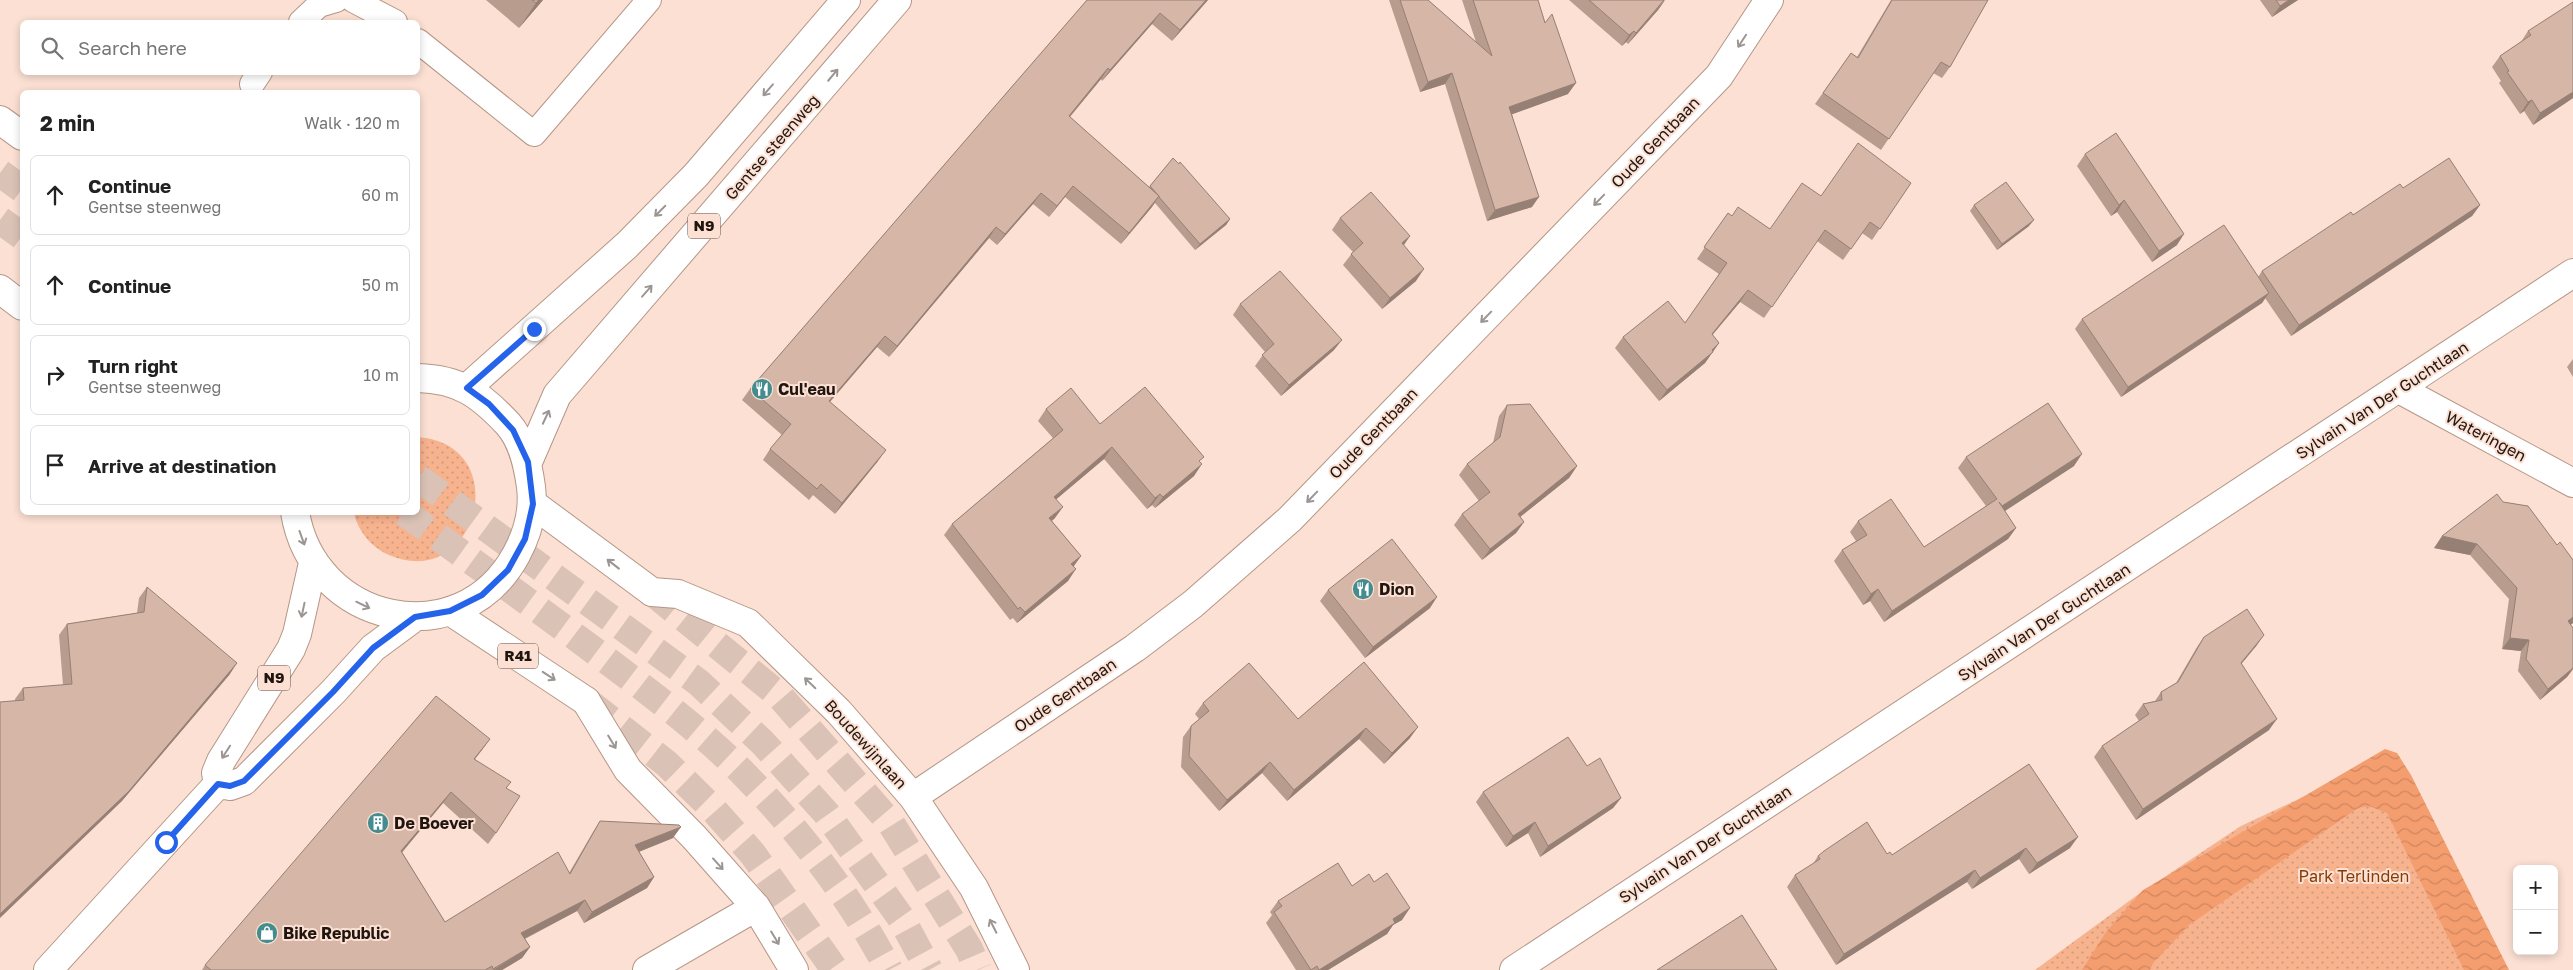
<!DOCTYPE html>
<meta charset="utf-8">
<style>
:root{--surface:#fff;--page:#f2f2f2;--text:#222;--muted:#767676;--line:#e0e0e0}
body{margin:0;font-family:"Golos Text",sans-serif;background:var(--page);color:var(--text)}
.controls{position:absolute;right:15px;bottom:15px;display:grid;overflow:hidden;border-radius:8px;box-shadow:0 2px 8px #0003}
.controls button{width:45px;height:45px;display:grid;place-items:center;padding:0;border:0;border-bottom:1px solid var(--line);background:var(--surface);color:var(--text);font:25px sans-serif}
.stop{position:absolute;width:15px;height:15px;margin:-11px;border:4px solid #2563eb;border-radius:50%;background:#fff}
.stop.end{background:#2563eb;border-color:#fff;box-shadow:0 1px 5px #0008}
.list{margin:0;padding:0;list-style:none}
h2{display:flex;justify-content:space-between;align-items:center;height:65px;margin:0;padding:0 20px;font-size:21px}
h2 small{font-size:16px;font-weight:400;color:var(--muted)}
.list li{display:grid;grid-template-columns:32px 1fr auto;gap:15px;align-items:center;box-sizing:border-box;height:80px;margin:0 10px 10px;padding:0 10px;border:1px solid var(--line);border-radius:8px}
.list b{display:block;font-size:19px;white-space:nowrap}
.list p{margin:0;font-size:16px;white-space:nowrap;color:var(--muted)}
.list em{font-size:16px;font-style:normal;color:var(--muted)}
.icon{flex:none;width:28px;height:28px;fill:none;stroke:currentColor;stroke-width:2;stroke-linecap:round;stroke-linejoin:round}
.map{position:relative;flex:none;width:2573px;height:970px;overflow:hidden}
.search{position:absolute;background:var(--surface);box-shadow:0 2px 8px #0003;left:20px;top:20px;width:400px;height:55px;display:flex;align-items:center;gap:12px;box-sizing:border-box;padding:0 18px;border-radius:8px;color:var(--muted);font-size:19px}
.panel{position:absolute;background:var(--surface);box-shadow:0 2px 8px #0003;left:20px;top:90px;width:400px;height:425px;border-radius:8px}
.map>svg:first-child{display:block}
</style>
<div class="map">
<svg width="2573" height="970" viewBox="0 0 2573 970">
<defs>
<pattern id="grass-dots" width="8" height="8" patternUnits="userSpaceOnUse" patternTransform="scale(1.25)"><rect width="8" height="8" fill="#f7b28e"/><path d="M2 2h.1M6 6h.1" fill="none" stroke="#d39879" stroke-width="1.8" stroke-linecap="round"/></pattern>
<pattern id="water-waves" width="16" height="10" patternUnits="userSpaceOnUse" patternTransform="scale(1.25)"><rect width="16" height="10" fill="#f49d6f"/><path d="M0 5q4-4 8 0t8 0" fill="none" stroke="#d1865f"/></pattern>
</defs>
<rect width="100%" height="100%" fill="#fbe0d3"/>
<path fill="url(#grass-dots)" d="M418,437c98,8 59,156 -29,118 -18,-8 -31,-24 -35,-42l64,-1z
M2397,753l111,217h-473l101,-74 105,-70z"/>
<path fill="url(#water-waves)" d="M2385,749l12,4 14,22 98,195h-45l-77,-157 -18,-7 -11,2 -169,117 -36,38 -3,7h-68l24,-38 37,-42z"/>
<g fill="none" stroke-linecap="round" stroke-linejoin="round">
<path stroke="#dac2b6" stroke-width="28" stroke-dasharray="28 14" stroke-linecap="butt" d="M0,173l22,16
M0,220l22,16
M418,478l280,204 65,61 63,70 75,105 28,52
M404,512c73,53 146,105 217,159 41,31 83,63 119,99 59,60 110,126 149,200
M652,592l127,103 113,130 77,124 9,21
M588,702l79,62 44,43 41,46 83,117"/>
<g stroke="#b59686" stroke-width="26">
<path id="service" d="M353,0l42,22
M301,22l18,-17 17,-5
M418,41l116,93 115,-134
M252,84l8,-12"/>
</g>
<g stroke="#b59686" stroke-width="30">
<path id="minor" d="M2399,389l174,94
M652,592l26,2 70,29 91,89 74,85 61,91 41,82
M586,701l42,69 66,67 62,70 38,63
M913,797l222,-149 58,-44 97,-85 429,-443 50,-76
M647,970l109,-63
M1514,970l1059,-697"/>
</g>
<g stroke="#b59686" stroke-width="30">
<path id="primary" d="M467,388l160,-143 69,-70 150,-175
M528,462l29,-67 340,-395
M295,512c18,112 165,145 221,43 12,-22 18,-44 15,-68 -3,-22 -8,-46 -23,-63 -28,-30 -49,-45 -90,-46
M218,784l12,2 14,-5 89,-89 40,-44 42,-31
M218,784l-2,-11 5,-12 70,-112 6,-15 16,-71
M48,970l170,-186"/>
</g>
<g stroke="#b59686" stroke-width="30">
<path id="trunk" d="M0,120l22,16
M0,289l22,17
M533,504l119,88
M450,611l136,90"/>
</g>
<use href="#service" stroke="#fff" stroke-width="24"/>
<use href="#minor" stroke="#fff" stroke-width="28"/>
<use href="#primary" stroke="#fff" stroke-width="28"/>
<use href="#trunk" stroke="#fff" stroke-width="28"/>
</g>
<path fill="#b89d8f" d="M486,0h57l-24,28z
M1087,0h121l-36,41 -20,-17 -50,57 -1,-2 -31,38 79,70 24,-29 57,61 -4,6 -31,25 -40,-47 -34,41 -56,-47 -16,20 -16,-13 -36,41 -8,-7 -100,119 -12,-10 -47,55 48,59 -43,53 -22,-19 -4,5 -46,-40 7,-11 12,-14 -40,-35 8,-11z
M1389,0h39l48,42 -14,-42h76l30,94 -56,20 20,93 -45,14 -42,-137 -25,8z
M1569,0h96l-7,10 -30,34 -2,-2 -4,4z
M1891,0h97l-38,67 -8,11 -9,-5 -52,77 -66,-46 36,-51 6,4z
M2260,0h38l-26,17z
M2528,31l45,67 -40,27 -9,-14 -4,3 -21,-31 2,-2 -9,-14 8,-11 21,-14z
M2085,154l92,91 -25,17 -35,-50 -6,4 -34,-50z
M1911,183l-39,57 -10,-7 -19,27 -26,-19 -53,77 -24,-16 -28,33 7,8 -14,20 -46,38 -44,-53 8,-11 62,-14 34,-49 -22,-15 31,-46 4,3 38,13 51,-33z
M2403,188l77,17 -8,11 -181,120 -26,-38 -3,5 -141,94 -46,-68 7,-10 176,-42 4,-6 91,-56z
M1974,205l55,21 -32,24 -27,-39z
M1340,218l70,18 -7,9 13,36 -34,28 -39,-44 10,-13 -21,-22z
M1240,304l94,46 -53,46 -26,-30 10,-14 -32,-37z
M2573,359v18l-6,-10z
M1507,405l70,61 -8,12 -49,39 4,5 -8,11 -34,27 -28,-35 8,-11 17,-13 -20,-26 8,-11 26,-21 6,-27z
M1046,409l54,15 100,38 -6,14 -39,32 -3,-3 -5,4 -43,-50 -48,40 -1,19 -3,3 29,35 -7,10 -6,15 -51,42 -4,-5 -3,2 -66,-85 8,-11 101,-86 -15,-17z
M1966,457l108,9 -69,45 11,17 -8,11 -124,83 -14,-21 -7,4 -29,-44 8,-11 14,-9 -6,-9 8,-11 66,26 62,-41 -28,-38z
M2503,502l54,43 16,15v63l-3,2 3,3v41l-6,8 -27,23 -22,-29 3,-20 -19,-2 7,-50 -39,-44 -36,-7z
M147,587l83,87 -109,128 -106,-101v-2l8,-11 40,-3 -4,-50 8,-11 70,-11 2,-15z
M1328,590l102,18 -65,50 -45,-57z
M2204,637l53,8 -16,19 28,66 -133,90 -42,-63 8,-11 37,-25 -4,-6 8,-11 12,-3 6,-9 15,-9 21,-36z
M1364,662l46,76 -26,26 -25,-25 -72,62 -25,-28 -43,38 -38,-44 2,-30 8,-11 8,-7 -4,-5 8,-11 95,16z
M490,739l-15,20 31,29 -10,45 -8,11 -45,-41 -41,49 43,70 124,-49 24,-41 7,-11 73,17 -34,14 15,25 -7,11 -63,35 -7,-12 -52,28 5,8 -8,11 -20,12h-300l3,-5z
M2029,764l41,84 -41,26 -10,-15 -47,30 -5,-7 -131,83 -49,-78 8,-12 18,-11 5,-8 69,-2 5,1z
M1587,766l34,32 -8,10 -73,49 -12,-24 -22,14 -30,-45 7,-10z
M1352,886l50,34 -9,5 -6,9 -59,36h-32l-30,-47 6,-8 -2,-3 8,-11z"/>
<path fill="#967f74" d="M539,0h4l-24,28 17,-25z
M1206,0h2l-36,41 8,-11z
M1665,0l-7,10 -30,34 8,-11z
M2289,0h9l-26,17 8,-11z
M1160,13l-8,11 -50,57 8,-11z
M1634,31l-8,11 -4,4 7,-11z
M1108,68l-7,11 -40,48 8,-11z
M1452,73l-7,11 -25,8 8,-10z
M1576,83l-8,11 -66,24 7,-11z
M2573,92v6l-40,27 7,-12z
M2532,100l-8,11 -4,3 8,-12z
M1073,186l-8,11 -16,20 8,-11z
M1041,193l-8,11 -36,41 8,-11z
M1159,196l-7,11 -31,37 8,-11z
M1539,197l-7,10 -45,14 8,-11z
M2124,200l-7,12 -6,4 8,-11z
M2480,205l-8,11 -181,120 8,-11z
M1230,219l-4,6 -31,25 5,-6z
M2034,220l-5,6 -32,24 5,-6z
M996,227l-7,11 -100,119 8,-11z
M2184,234l-7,11 -25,17 7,-11z
M1410,236l-8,12v-5z
M1424,269l-8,12 -34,28 8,-11z
M1748,290l-8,12 -36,43 8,-11z
M2269,293l-7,10 -141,94 7,-10z
M885,336l-8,11 -56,65 8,-11z
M1342,340l-8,10 -53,46 8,-11z
M1719,343l-14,20 -46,38 8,-11z
M1112,447l-8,12 -58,49 8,-11z
M886,450l-8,11 -43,53 7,-11z
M2082,454l-8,12 -80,52 8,-12z
M1202,464l-8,12 -39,32 8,-11z
M1577,466l-8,12 -59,47 8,-11z
M1160,494l-8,11 -5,4 8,-11z
M1063,507l-8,11 -14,11 8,-11z
M1524,522l-8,11 -34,27 8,-11z
M2016,528l-8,11 -124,83 8,-11z
M2442,536l35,8 -7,11 -36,-7z
M1081,556l-8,11 -2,-3z
M1076,569l-8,12 -51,42 8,-11z
M1878,589l-8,12 -7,4 8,-11z
M1437,597l-7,11 -65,50 8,-11z
M2573,617v6l-13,10 8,-12z
M2264,635l-7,10 -24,29 8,-11z
M2510,638l19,2 -8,11 -19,-2z
M237,663l-7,11 -109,128 -121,116v-4z
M2573,668v1l-6,8 -27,23 8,-11z
M2277,719l-8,11 -133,90 7,-11z
M1418,727l-8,11 -26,26 8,-11z
M1366,728l-7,11 -72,62 7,-11z
M490,739l-8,11 -16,20 8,-11z
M1270,762l-8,11 -43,38 8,-11z
M451,792l-8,11 -49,59 7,-11z
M1621,798l-8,10 -73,49 8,-11z
M1535,822l-7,11 -22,14 7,-11z
M681,827l-8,11 -45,18 7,-11z
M2078,837l-8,11 -41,26 8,-11z
M2026,848l-7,11 -47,30 8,-11z
M1975,870l-8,12 -131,83 8,-11z
M654,877l-7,11 -63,35 8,-11z
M585,900l-8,11 -63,33 7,-11z
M1410,908l-8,12 -9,5 -6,9 -59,36h-10l69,-43 6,-8z
M530,947l-8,11 -20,12h-9z"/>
<path fill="#d6b6a6" stroke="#967f74" d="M532,0h7l-3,3z
M1087,0h119l-26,30 -20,-17 -50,57 -2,-2 -39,48 90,80 -30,37 -56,-47 -16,20 -16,-13 -36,41 -9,-7 -99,119 -12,-10 -56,65 57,49 -44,53 -21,-19 -4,5 -47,-40 21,-25 -41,-35z
M1400,0h28l64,56 -19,-56h65l7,23 7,-9 24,69 -67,24 30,90 -44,13 -43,-137 -24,9z
M1589,0h75l-28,33 -2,-2 -5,4z
M1892,0h96l-38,67 -9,-5 -52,77 -66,-46 28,-40 7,5z
M2276,0h13l-9,6z
M2573,2v90l-33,21 -8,-13 -4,2 -21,-30 2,-1 -9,-15 31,-21 -3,-4z
M2116,133l68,101 -25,17 -35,-51 -5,5 -34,-51z
M1858,143l53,40 -31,46 -10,-7 -19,27 -26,-19 -53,77 -24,-17 -36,44 7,9 -7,7 1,2 -46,38 -44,-53 45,-36 17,22 42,-60 -23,-16 24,-34 4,3 6,-9 32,22 32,-46 19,13z
M1173,158l6,6 1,-2 50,57 -30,25 -41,-47v-1l-9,-10z
M2449,158l31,47 -181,120 -37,-54 89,-59 2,3 47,-31 3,4z
M2006,182l28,38 -32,24 -28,-39z
M1371,192l39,44 -8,7 22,26 -34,29 -39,-44 12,-11 -23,-25z
M2224,225l45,68 -141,94 -46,-68z
M1280,271l62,69 -53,45 -27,-30 12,-11 -34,-40z
M1145,387l59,70 -5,4 3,3 -39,33 -3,-3 -5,4 -43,-51 -58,50 9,10 -14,11 32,38 -10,8 5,5 -51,43 -5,-5 -2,2 -66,-85 111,-94 -17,-21 25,-21 29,36z
M2048,403l34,51 -80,52 -3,-4 17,26 -124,83 -14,-22 -7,5 -29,-44 25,-15 -9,-14 33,-22 33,48 73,-48 -31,-42z
M1530,404l47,62 -59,48 6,8 -34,27 -28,-35 28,-22 -23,-28 33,-27 7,-32z
M2497,494l6,8 25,4 29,39 3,-3 13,18v57l-5,4 5,7v40l-25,21 -22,-30 3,-19 -19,-2 7,-50 -40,-44 -35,-8z
M1392,539l45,58 -64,50 -45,-57z
M147,587l90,76 -108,128 -129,123v-212l24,-2 -1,-12 49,-4 -5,-60 77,-12z
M2247,609l17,26 -23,28 36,56 -134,90 -41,-63 47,-32 -6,-10 19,-4 -1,-8 17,-10 26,-45z
M1364,662l54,65 -26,26 -26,-25 -72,62 -24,-28 -43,38 -38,-44 2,-30 18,-15 -6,-8 46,-40 49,56z
M436,696l54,43 -16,20 37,23 -5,6 14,8 -24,37 -45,-41 -50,59 44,71 113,-70 12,22 30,-53 79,4 2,2 -46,18 19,32 -62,35 -7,-12 -64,33 9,14 -37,22 -1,-3 -7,4h-274l-6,-5z
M1568,737l19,29 13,-8 21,40 -73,48 -13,-24 -22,14 -30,-44z
M2029,764l49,73 -41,26 -11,-15 -46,30 -5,-8 -131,84 -49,-79 25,-16 -2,-3 6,-5 43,-29 20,32 3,-2 2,3z
M1338,863l14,23 17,-12 5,8 13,-9 23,35 -17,11 2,4 -76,47 -2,-4 -6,4 -37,-58 8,-6 -4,-5z
M1742,915l35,55h-120z"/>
<defs><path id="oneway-shaft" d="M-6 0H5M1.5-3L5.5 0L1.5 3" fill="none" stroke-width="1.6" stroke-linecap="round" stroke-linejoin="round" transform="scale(1.25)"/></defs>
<g stroke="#9b9693">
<use href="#oneway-shaft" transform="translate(1742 41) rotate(123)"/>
<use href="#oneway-shaft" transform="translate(833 75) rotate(-50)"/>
<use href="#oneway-shaft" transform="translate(768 90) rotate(131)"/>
<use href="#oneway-shaft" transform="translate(1599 200) rotate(134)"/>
<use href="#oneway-shaft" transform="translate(660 211) rotate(135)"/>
<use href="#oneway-shaft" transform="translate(647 291) rotate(-49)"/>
<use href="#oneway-shaft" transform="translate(1486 317) rotate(134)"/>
<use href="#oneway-shaft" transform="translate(546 417) rotate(-65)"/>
<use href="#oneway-shaft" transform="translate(1312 497) rotate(134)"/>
<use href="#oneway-shaft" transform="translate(302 538) rotate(70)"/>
<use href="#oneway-shaft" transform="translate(613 564) rotate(-142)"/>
<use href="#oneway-shaft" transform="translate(363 605) rotate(26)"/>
<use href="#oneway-shaft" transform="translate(303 610) rotate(102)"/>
<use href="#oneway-shaft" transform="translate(549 676) rotate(33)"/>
<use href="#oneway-shaft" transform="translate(810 683) rotate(-136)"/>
<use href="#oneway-shaft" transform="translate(612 742) rotate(59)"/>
<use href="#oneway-shaft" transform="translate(226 752) rotate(123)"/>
<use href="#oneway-shaft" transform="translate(718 864) rotate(48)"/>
<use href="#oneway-shaft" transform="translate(993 926) rotate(-117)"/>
<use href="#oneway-shaft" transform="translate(775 938) rotate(59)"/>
</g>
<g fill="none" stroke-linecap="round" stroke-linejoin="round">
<path stroke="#2563eb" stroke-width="6" d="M166,842l52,-58 12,2 14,-5 89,-89 40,-44 42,-31 35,-6 32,-16 26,-25 17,-31 8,-35 -5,-42 -15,-32 -24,-26 -22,-16 67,-59"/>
</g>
<defs>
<g id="restaurant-disc" transform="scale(1.125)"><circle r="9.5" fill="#448c8e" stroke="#fbe0d3"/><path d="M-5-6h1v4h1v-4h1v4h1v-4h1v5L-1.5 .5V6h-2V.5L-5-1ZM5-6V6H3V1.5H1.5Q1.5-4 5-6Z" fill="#fff"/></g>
<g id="building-disc" transform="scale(1.125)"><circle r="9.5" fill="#448c8e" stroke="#fbe0d3"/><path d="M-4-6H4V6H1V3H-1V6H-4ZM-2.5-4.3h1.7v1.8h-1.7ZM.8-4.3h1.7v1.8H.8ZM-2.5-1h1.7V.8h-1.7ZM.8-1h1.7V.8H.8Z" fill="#fff"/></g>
<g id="shop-disc" transform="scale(1.125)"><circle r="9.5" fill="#448c8e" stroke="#fbe0d3"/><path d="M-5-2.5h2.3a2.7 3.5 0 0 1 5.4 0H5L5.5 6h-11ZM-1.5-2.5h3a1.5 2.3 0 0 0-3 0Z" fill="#fff"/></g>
</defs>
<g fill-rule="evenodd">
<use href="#restaurant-disc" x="762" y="389"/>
<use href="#restaurant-disc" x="1363" y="589"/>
<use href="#building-disc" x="378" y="823"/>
<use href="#shop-disc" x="267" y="933"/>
</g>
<g text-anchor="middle" stroke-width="4" stroke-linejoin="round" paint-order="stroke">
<g fill="#fbe0d3" stroke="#62524a" stroke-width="1">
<rect x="688" y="213.5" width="32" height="25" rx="4"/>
<rect x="498" y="643.5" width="40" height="25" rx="4"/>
<rect x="258" y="665.5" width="32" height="25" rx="4"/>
</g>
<g font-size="15" font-weight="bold" fill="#20150f">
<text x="704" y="231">N9</text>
<text x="518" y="661">R41</text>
<text x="274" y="683">N9</text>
</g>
<g font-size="16" fill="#20150f" stroke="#fbe0d3">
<text transform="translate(1655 142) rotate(-46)" y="6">Oude Gentbaan</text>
<text transform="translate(772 147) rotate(-49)" y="6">Gentse steenweg</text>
<text transform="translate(2382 400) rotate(-33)" y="6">Sylvain Van Der Guchtlaan</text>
<text transform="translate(1373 433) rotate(-46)" y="6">Oude Gentbaan</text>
<text transform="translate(2486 436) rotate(28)" y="6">Wateringen</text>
<text transform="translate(2044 622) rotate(-33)" y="6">Sylvain Van Der Guchtlaan</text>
<text transform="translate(1065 695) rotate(-34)" y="6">Oude Gentbaan</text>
<text transform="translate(866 744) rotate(48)" y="6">Boudewijnlaan</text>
<text transform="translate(1705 844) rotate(-33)" y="6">Sylvain Van Der Guchtlaan</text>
</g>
<g font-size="16" font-weight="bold" fill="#20150f" stroke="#fbe0d3" text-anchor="start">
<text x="778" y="395">Cul'eau</text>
<text x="1379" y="595">Dion</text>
<text x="394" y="829">De Boever</text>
<text x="283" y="939">Bike Republic</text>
</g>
<g font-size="16" fill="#873a01" stroke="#fbe0d3">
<text x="2354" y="882">Park Terlinden</text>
</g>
</g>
</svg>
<div class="controls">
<button>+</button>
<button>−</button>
</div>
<div class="stop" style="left:166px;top:842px"></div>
<div class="stop end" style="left:534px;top:329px"></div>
<div class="search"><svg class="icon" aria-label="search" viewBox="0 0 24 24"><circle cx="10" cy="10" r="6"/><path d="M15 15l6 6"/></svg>Search here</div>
<section class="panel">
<h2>2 min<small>Walk · 120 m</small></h2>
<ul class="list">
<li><svg class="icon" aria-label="ahead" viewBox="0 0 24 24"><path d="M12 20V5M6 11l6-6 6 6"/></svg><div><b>Continue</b><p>Gentse steenweg</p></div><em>60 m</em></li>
<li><svg class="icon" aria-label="ahead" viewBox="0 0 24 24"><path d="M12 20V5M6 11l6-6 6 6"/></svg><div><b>Continue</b></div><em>50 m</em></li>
<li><svg class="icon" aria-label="right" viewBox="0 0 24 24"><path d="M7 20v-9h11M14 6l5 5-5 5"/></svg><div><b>Turn right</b><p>Gentse steenweg</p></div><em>10 m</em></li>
<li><svg class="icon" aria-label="arrive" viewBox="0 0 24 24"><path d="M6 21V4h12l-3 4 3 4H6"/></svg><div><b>Arrive at destination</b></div></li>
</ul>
</section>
</div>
